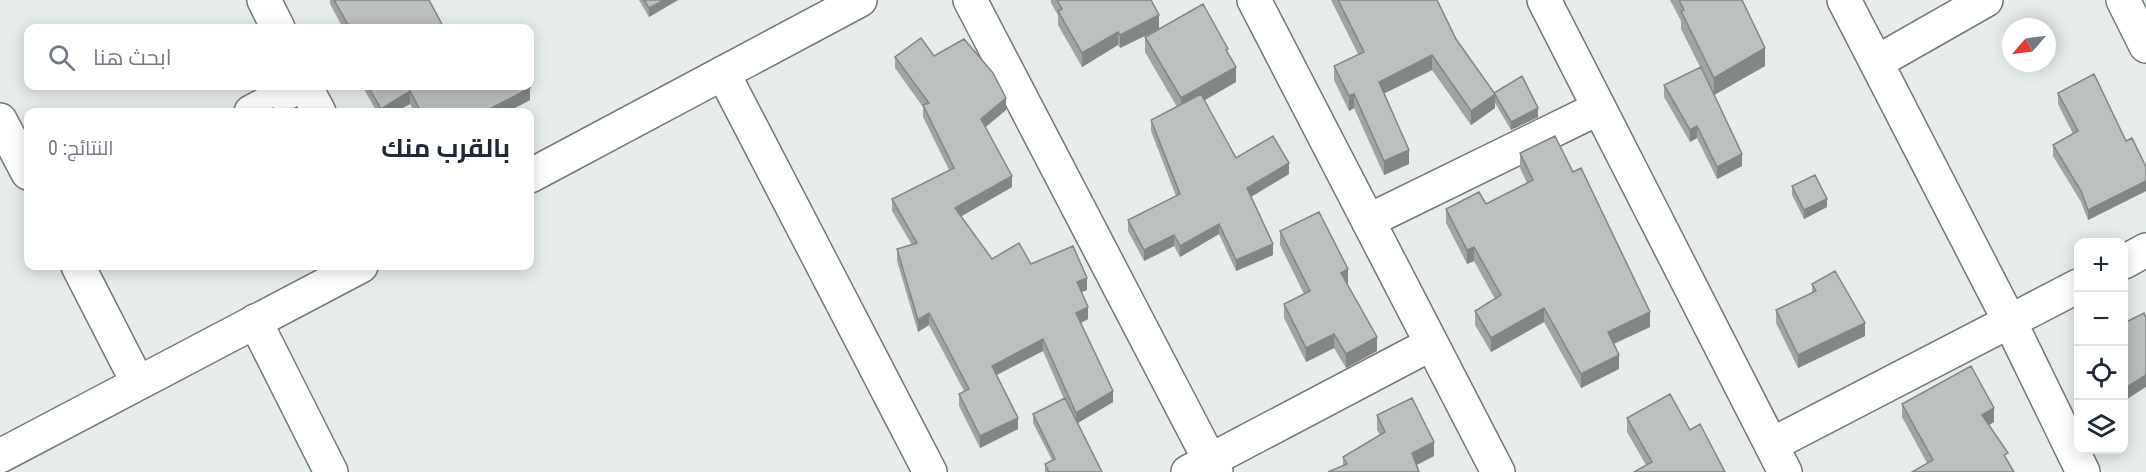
<!DOCTYPE html>
<html lang="ar">
<meta charset="utf-8">
<style>
:root{--surface:#fff;--page:#f6f6f7;--text:#1f2937;--muted:#747a83;--line:#e0e1e3}
body{margin:0;font-family:"Roboto Condensed",Cairo,sans-serif;background:var(--page);color:var(--text);direction:rtl}
.controls{position:absolute;right:18px;bottom:18px;display:grid;overflow:hidden;border-radius:12px;box-shadow:0 3px 15px #0003}
.controls button{width:54px;height:54px;display:grid;place-items:center;padding:0;border:0;border-bottom:2px solid var(--line);background:var(--surface);color:var(--text);font:30px sans-serif}
.compass{position:absolute;left:2002px;top:18px;width:54px;height:54px;border-radius:50%;background:var(--surface);box-shadow:0 3px 15px #0003;rotate:242deg}
.list{margin:0;padding:0;list-style:none}
h2{display:flex;justify-content:space-between;align-items:center;height:78px;margin:0;padding:0 24px;font-size:26px}
h2 small{font-size:20px;font-weight:400;color:var(--muted)}
.icon{flex:none;width:33px;height:33px;fill:none;stroke:currentColor;stroke-width:2;stroke-linecap:round;stroke-linejoin:round}
.map{position:relative;flex:none;width:2146px;height:472px;overflow:hidden;direction:ltr}
.search{position:absolute;background:var(--surface);box-shadow:0 3px 15px #0003;left:24px;top:24px;width:510px;height:66px;display:flex;align-items:center;gap:15px;box-sizing:border-box;padding:0 21px;border-radius:12px;color:var(--muted);font-size:22px}
.panel{position:absolute;background:var(--surface);box-shadow:0 3px 15px #0003;left:24px;top:108px;width:510px;height:162px;border-radius:12px;direction:rtl}
.map>svg:first-child{display:block}
</style>
<div class="map">
<svg width="2146" height="472" viewBox="0 0 2146 472">
<rect width="100%" height="100%" fill="#e6ebec"/>
<g fill="none" stroke-linecap="round" stroke-linejoin="round">
<g stroke="#737778" stroke-width="36">
<path id="street" d="M264,0l14,28
M970,0l246,472
M1254,0l244,472
M1544,0l241,472
M1844,0l166,322 73,150
M2123,0l23,46
M1877,62l109,-62
M723,73l207,399
M305,86l14,26
M251,112l49,-26
M0,120l28,53
M1368,221l231,-113
M2124,262l22,-12
M78,266l60,117
M255,321l76,151
M1771,445l307,-159
M1188,472l243,-128"/>
</g>
<g stroke="#737778" stroke-width="36">
<path id="secondary" d="M530,176l330,-176
M0,456l361,-190"/>
</g>
<use href="#street" stroke="#fff" stroke-width="33"/>
<use href="#secondary" stroke="#fff" stroke-width="33"/>
</g>
<path fill="#a1a4a4" d="M330,0h99l15,28h-101l-13,-24z
M639,0h39l-29,17z
M1051,0h100l8,29 -39,19 -2,-3 -36,22 -24,-42v-10l-7,-12z
M1331,0h106l19,39 38,54 44,24 -27,13 -16,-27v5l-24,17 -39,-55 -48,23 25,71 -25,11 -30,-67 -5,3 -15,-31v-14l24,-12z
M1670,0h72l23,66 -51,29 28,71 -25,13 -20,-41 -7,4 -26,-45v-12l36,-18 -19,-38v-8z
M1145,37l83,16 8,29 -32,18 32,58 53,16 -38,23 22,58 -37,16 -17,-37 -39,23 -6,-11 -30,15 -16,-30v-11l48,-24 -25,-65v-11l26,-13 -32,-55z
M934,56l72,54 -21,17 27,60 -51,29 31,43 39,5 56,26 -6,2 7,27 -7,4 32,79 -35,21 24,49h-57v-8l7,-4 -19,-37v-9l31,-15 -21,-48 -46,24 21,54 -38,19 -21,-42v-12l5,-3 -35,-66 -11,7 -21,-71v-12l15,-4 -20,-34v-12l57,-29 -26,-53v-10l-28,-39v-11z
M362,86h167l1,14 -23,12h-92l-5,-8 -15,8h-18z
M2058,93l68,48 20,26v24l-58,29 -7,-18 -28,-46v-11l20,-11 -15,-30z
M1520,153l130,174 -36,17 5,25 -38,19 -37,-66 -53,30 -16,-27v-14l20,-12 -21,-38 -7,3 -21,-41v-14l40,-5 41,-21 -7,-15z
M1792,186l35,21 -23,12 -12,-24z
M1280,231l68,52 -1,1 30,67 -31,17 -12,-20 -28,14 -22,-44v-14l20,-10 -24,-49z
M1812,284l53,52 -67,32 -22,-45v-13l36,-17z
M1902,404l92,18 -67,41 -25,-46z
M1377,415l57,41 -17,9h-74v-8l37,-22 -3,-5z
M1627,418l63,12 35,42 -79,-7 -19,-33z"/>
<path fill="#838686" d="M664,0h14l-29,17v-9z
M1159,15v14l-39,19v-13z
M1118,32v13l-36,22v-14z
M1765,48v18l-51,29v-17z
M1432,55v15l-53,26v-14z
M1236,67v15l-55,32v-16z
M530,88v12l-23,12h-23z
M410,91v13l-15,8h-14v-3z
M1354,94v14l-5,3v-15z
M1495,94v14l-24,17v-14z
M1006,98v12l-25,21v-12z
M1538,108v9l-27,13v-8z
M1697,126v12l-7,4v-12z
M1409,150v14l-25,11v-14z
M1742,154v12l-25,13v-12z
M1289,163v11l-42,25v-11z
M1012,176v11l-57,33v-12z
M2146,181v10l-58,29v-10z
M1827,199v8l-23,12v-9z
M1219,224v10l-39,23v-11z
M1174,235v11l-30,15v-11z
M1273,244v11l-37,16v-11z
M1474,247v14l-7,3v-14z
M1348,269v14l-7,4v-14z
M1087,278v12l-10,4v-12z
M1088,307v12l-12,6v-12z
M1544,308v14l-53,30v-14z
M1650,312v15l-42,19v-14z
M929,313v12l-11,7v-12z
M1865,323v13l-67,32v-13z
M1334,334v14l-28,14v-14z
M1377,337v14l-31,17v-14z
M1043,339v12l-51,26v-11z
M1619,355v14l-38,19v-14z
M2146,375v12l-22,14v-12z
M1113,391v11l-37,22v-11z
M1994,408v14l-12,7v-14z
M1018,418v11l-38,19v-12z
M1434,442v14l-22,11v-14z"/>
<path fill="#bbbfbf" stroke="#838686" stroke-width="1.5" d="M334,0h95l15,28h-94z
M644,0h20l-15,8z
M1057,0h94l8,15 -39,20 -2,-3 -36,21 -24,-42 4,-2z
M1338,0h99l19,39 39,55 -24,17 -39,-56 -53,27 30,68 -25,11 -30,-67 -5,2 -15,-30 30,-14z
M1679,0h63l23,48 -51,30 -33,-67 3,-1z
M1203,4l25,45 -2,1 10,17 -55,31 -36,-61z
M921,38l13,18 30,-17 29,34 13,25 -25,21 31,57 -57,32 37,51 27,-16 12,21 42,-18 14,32 -10,4 11,25 -12,6 37,78 -37,22 -33,-74 -51,27 26,52 -38,18 -21,-42 10,-5 -40,-76 -11,7 -21,-71 20,-6 -25,-44 62,-31 -31,-63 6,-2 -34,-46z
M1701,67l41,87 -25,13 -20,-41 -7,4 -26,-45z
M2094,74l32,67 6,-3 14,29v14l-58,29 -7,-19 -28,-46 25,-14 -20,-38z
M1522,76l16,32 -27,14 -17,-29z
M368,86h161l1,2 -46,24h-63l-11,-21 -29,18z
M1201,94l35,64 37,-22 16,27 -42,25 26,56 -37,16 -17,-36 -39,22 -6,-11 -30,15 -16,-30 52,-26 -29,-74z
M273,108l3,4h-12z
M1555,136l18,36 8,-4 69,144 -42,20 11,23 -38,19 -37,-66 -53,30 -16,-27 26,-16 -27,-48 -7,3 -21,-41 33,-17 7,12 47,-24 -13,-27z
M1815,175l12,24 -23,11 -12,-24z
M1319,212l29,57 -7,4 36,64 -31,17 -12,-20 -28,14 -22,-44 26,-13 -30,-60z
M1835,271l30,52 -67,32 -22,-45 40,-19 -4,-7z
M2144,313l2,5v57l-22,14v-66z
M1971,366l23,42 -12,7 26,38 -4,2 10,17h-102l21,-12 -31,-56z
M1670,394l20,36 10,-6 25,48h-91l18,-10 -25,-44z
M1065,398l37,74h-53l-4,-8 10,-5 -22,-45z
M1412,398l22,44 -22,11 7,19h-91l19,-8 -4,-7 42,-25 -8,-17z"/>
</svg>
<div class="controls">
<button>+</button>
<button>−</button>
<button><svg class="icon" aria-label="locate" viewBox="0 0 24 24"><circle cx="12" cy="12" r="6"/><path d="M12 2v4M12 18v4M2 12h4M18 12h4"/></svg></button>
<button><svg class="icon" aria-label="layers" viewBox="0 0 24 24"><path d="M12 4l9 5-9 5-9-5zM3 14l9 5 9-5"/></svg></button>
</div>
<svg class="compass" viewBox="-18 -18 36 36"><path d="M0-13l5 13h-10z" fill="#e53935"/><path d="M0 13l5-13h-10z" fill="#747a83"/></svg>
<div class="search"><svg class="icon" aria-label="search" viewBox="0 0 24 24"><circle cx="10" cy="10" r="6"/><path d="M15 15l6 6"/></svg>ابحث هنا</div>
<section class="panel">
<h2>بالقرب منك<small>النتائج: 0</small></h2>
<ul class="list">
</ul>
</section>
</div>
